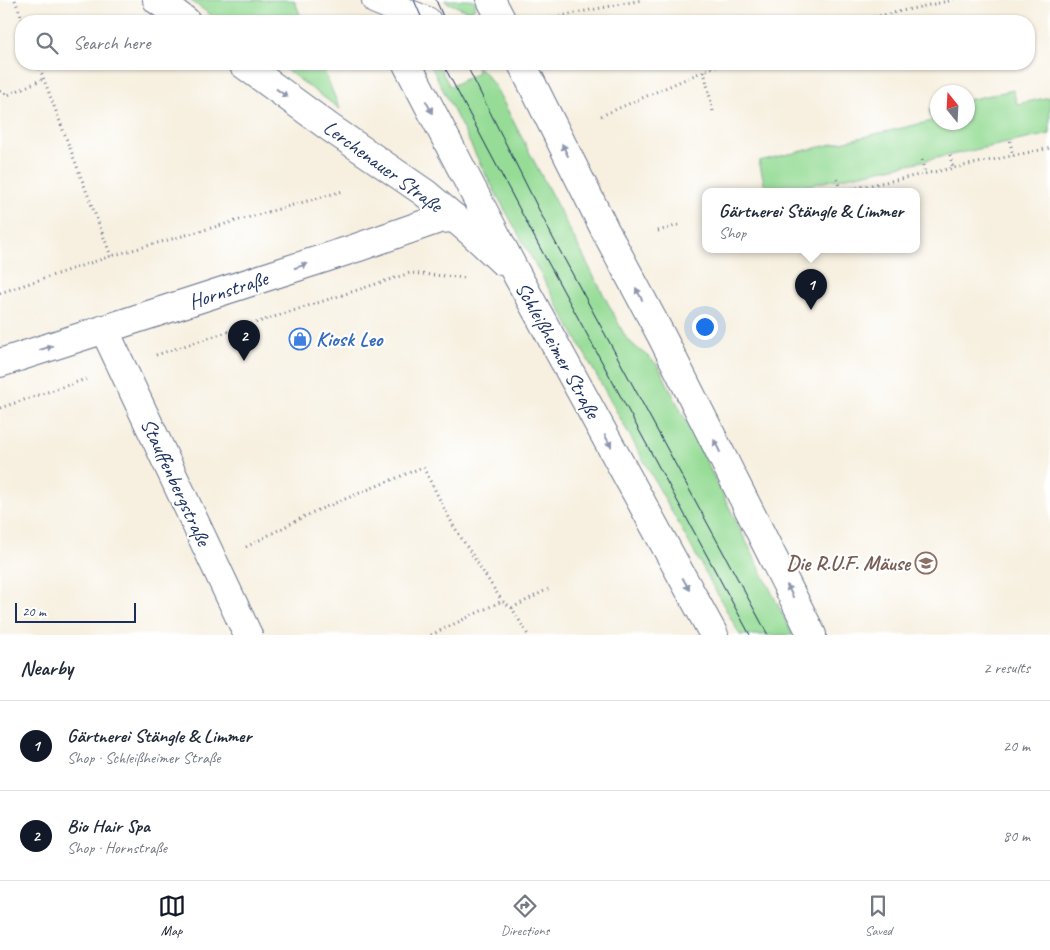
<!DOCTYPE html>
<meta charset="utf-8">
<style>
:root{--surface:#fff;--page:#f2f2f3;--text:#1f2937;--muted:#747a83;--line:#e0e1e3;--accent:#111827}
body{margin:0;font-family:Caveat,sans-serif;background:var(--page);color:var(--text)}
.compass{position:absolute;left:930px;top:85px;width:45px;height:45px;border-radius:50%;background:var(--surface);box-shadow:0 1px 4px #0004;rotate:342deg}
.scale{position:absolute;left:15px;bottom:12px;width:121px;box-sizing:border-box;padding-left:5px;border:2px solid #1b2f5e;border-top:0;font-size:14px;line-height:18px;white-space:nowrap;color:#1b2f5e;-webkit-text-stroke:4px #fff;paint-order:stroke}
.you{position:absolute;left:704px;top:326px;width:18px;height:18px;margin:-12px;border:4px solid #fff;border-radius:50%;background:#1a73e8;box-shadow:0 0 0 8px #1a73e833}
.badge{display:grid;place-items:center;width:32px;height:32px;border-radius:50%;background:var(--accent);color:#fff;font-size:16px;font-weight:700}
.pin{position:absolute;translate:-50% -41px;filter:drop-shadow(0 1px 2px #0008)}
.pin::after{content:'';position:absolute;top:26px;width:18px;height:15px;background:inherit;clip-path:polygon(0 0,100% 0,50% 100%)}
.popup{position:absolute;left:702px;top:188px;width:218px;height:65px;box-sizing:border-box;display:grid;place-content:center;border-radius:10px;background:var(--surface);filter:drop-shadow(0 1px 4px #0005);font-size:16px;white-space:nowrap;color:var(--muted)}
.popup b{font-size:19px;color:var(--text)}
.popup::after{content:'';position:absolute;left:50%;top:100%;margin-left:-10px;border:10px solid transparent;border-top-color:var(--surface)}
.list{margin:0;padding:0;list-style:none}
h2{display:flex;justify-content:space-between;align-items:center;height:65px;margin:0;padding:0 20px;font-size:21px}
h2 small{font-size:16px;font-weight:400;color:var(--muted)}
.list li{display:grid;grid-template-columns:32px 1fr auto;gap:15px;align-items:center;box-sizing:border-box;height:90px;padding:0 20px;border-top:1px solid var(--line)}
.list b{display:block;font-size:19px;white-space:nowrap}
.list p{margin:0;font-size:16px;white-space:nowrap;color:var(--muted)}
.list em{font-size:16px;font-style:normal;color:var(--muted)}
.icon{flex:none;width:28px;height:28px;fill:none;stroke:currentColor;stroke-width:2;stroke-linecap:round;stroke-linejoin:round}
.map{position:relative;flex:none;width:1050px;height:635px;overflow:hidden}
.search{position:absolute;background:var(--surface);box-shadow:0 1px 4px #0004;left:15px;right:15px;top:15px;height:55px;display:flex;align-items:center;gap:12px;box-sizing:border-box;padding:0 18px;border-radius:20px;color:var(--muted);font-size:19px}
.sheet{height:245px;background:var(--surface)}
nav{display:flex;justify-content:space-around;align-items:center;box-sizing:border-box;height:70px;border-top:1px solid var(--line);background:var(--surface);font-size:14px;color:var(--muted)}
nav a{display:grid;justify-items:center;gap:2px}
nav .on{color:var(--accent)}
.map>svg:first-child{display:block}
</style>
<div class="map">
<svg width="1050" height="635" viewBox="0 0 1050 635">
<rect width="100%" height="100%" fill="#fff"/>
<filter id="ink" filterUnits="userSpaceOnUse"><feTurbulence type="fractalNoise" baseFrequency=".02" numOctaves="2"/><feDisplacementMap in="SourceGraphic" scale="10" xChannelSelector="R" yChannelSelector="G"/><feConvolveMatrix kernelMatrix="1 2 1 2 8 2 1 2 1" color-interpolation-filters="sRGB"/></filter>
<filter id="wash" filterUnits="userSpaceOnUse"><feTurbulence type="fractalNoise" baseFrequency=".0096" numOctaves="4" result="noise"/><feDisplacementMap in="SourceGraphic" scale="20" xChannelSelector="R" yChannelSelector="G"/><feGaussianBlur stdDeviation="1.12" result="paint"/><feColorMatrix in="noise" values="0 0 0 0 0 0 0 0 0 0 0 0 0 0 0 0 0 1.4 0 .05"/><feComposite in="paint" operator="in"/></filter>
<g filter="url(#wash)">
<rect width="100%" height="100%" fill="#f7f0e0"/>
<path fill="#96dc96" stroke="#58867a" d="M190,0h104l9,21h-84z
M445,0h29l2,4 -3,6 -3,2 -24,-10z
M278,64h43l19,45z
M430,64h8l11,21 3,1 26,-14 -2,-6 7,5 13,17 129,248c10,13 24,19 34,31l134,268h-53l-252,-456z
M1013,90l4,14 33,-7v37l-269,57h-15l-7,-30 173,-40 -3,-12 8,-2 1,15h30v-22z"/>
</g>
<g filter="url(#ink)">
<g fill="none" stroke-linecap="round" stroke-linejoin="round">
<g stroke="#68738c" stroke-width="30">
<path id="minor" d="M104,329l144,306
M0,363l356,-115 83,-29 16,-1"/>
</g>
<g stroke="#68738c" stroke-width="30">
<path id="major" d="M157,0l29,21
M376,0l51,21
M491,0l11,21
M243,64l86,63 96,66 46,39 31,29
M407,64l110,211 197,360
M522,64l83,166 57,107 150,298"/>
</g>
<path stroke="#68738c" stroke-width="3" stroke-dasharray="1 4" stroke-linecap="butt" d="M15,0l8,21
M550,18l92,-18
M855,21l98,-21
M38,64l73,192
M704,71l9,40
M0,91l8,4 35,-16
M601,116l119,-52
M1010,141l3,15
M950,155l3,13
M922,160l3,14
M837,179l3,12
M842,191l208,-43
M658,231l21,-6
M0,293l111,-37 232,-65
M156,355l254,-82 57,5
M0,408l89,-30
M246,547l65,-34 112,-46 30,58 49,76
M512,608l36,-19
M431,635l71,-34 10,7 16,27"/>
<use href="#minor" stroke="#fff" stroke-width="28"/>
<use href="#major" stroke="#fff" stroke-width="28"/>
<path stroke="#1b2f5e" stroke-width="1" d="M414,0l9,21
M436,0l9,21
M443,64l95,180 212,391
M466,64l87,174 215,397"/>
</g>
<defs><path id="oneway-solid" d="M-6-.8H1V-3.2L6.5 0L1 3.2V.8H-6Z" transform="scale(1.25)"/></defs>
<g fill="#8d97ae">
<use href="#oneway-solid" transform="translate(282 93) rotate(36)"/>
<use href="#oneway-solid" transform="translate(429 107) rotate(62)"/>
<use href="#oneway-solid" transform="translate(565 150) rotate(-116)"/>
<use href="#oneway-solid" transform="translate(301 266) rotate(-18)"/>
<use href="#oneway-solid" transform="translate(639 294) rotate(-118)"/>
<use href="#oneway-solid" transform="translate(46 348) rotate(-18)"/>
<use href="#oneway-solid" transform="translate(608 441) rotate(61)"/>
<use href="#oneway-solid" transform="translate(717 446) rotate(-116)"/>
<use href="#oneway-solid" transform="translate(686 584) rotate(61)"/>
<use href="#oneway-solid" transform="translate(790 591) rotate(-117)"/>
</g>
</g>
<defs>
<g id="shop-ring" transform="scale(1.125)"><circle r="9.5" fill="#fff" stroke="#3f7fe0" stroke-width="1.5"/><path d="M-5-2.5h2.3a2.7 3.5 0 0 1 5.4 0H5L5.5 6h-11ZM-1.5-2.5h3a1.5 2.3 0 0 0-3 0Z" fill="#3f7fe0"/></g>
<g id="school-ring" transform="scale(1.125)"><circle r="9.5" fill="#fff" stroke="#8d6e63" stroke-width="1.5"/><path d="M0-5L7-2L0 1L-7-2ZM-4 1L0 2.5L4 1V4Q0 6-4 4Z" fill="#8d6e63"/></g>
</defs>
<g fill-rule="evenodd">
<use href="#shop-ring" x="300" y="339"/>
<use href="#school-ring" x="926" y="563"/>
</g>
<g text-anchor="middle" stroke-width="4.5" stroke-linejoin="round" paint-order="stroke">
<g font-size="21" fill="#1b2f5e" stroke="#fff">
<text transform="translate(383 166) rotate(36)" y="7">Lerchenauer Straße</text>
<text transform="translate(228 290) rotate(-18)" y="7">Hornstraße</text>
<text transform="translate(558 350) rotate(61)" y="7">Schleißheimer Straße</text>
<text transform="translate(176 482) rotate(65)" y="7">Stauffenbergstraße</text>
</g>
<g font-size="21" font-weight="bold" fill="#366cbe" stroke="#fff" text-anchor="start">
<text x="316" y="346">Kiosk Leo</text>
</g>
<g font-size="21" font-weight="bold" fill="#785e54" stroke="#fff" text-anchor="end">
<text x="910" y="570">Die R.U.F. Mäuse</text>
</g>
</g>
</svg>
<svg class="compass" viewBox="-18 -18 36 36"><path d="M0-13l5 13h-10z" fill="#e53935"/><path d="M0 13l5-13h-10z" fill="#747a83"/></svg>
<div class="scale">20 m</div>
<div class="you"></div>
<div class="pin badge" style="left:811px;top:310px">1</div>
<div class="popup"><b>Gärtnerei Stängle &amp; Limmer</b>Shop</div>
<div class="pin badge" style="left:244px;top:361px">2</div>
<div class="search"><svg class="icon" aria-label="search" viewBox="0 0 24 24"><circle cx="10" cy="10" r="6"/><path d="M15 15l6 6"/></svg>Search here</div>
</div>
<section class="sheet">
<h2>Nearby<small>2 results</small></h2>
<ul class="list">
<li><span class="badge">1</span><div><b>Gärtnerei Stängle &amp; Limmer</b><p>Shop · Schleißheimer Straße</p></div><em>20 m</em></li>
<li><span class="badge">2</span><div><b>Bio Hair Spa</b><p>Shop · Hornstraße</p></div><em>80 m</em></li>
</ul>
</section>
<nav>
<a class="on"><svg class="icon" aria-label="map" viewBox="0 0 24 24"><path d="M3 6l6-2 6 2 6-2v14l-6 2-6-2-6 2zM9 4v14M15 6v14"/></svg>Map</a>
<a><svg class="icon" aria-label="directions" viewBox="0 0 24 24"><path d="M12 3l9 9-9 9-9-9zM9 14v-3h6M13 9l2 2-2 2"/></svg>Directions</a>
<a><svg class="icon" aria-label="saved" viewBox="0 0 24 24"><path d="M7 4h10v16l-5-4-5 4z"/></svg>Saved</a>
</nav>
